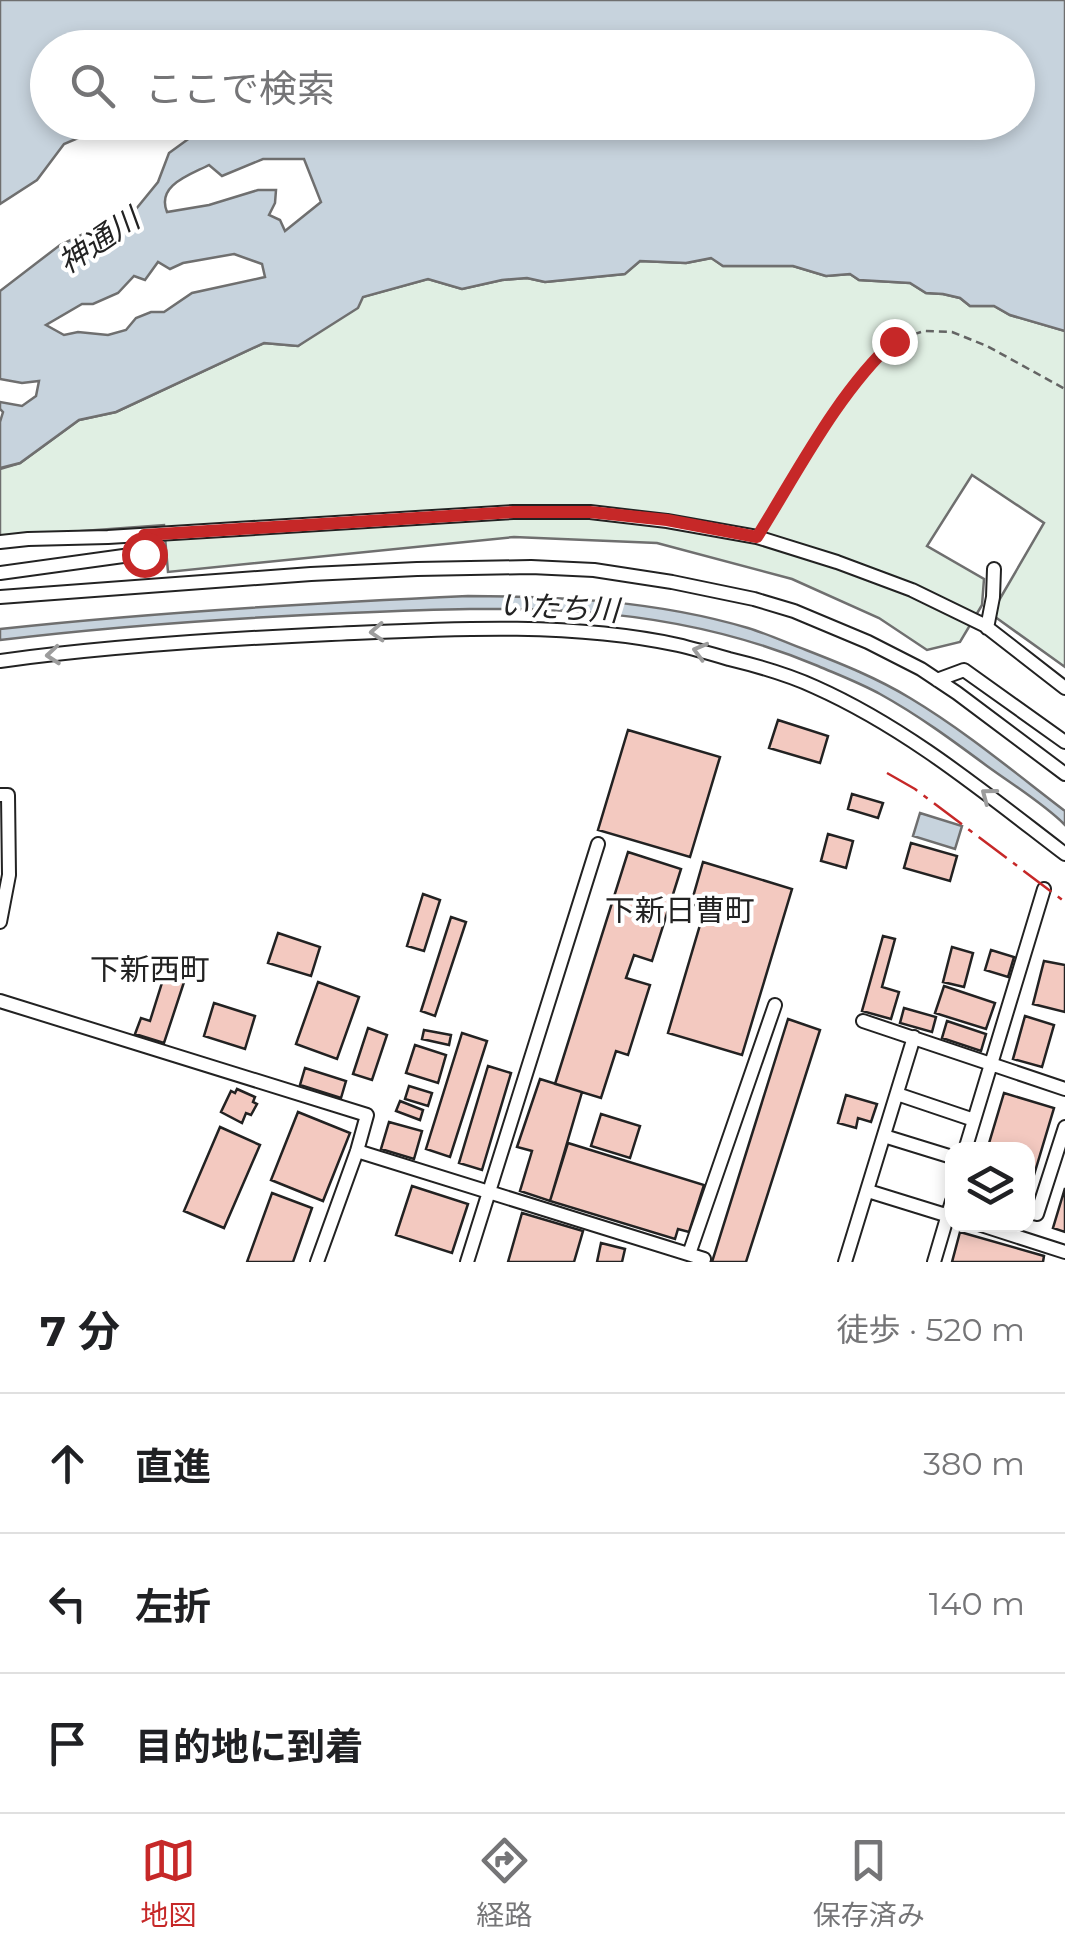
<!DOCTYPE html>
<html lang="ja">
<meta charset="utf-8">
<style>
:root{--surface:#fff;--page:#f2f2f2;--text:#202124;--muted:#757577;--line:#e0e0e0;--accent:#c62828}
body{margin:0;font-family:Montserrat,"Noto Sans JP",sans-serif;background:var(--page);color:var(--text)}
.controls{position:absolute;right:30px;bottom:30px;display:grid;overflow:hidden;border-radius:20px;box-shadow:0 5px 15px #0003}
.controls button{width:90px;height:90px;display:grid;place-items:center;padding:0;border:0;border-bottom:2px solid var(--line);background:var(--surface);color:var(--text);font:50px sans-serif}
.stop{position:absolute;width:30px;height:30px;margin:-22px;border:8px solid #c62828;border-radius:50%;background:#fff}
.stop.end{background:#c62828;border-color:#fff;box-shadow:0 2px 10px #0008}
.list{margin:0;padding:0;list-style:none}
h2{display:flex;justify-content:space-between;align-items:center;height:130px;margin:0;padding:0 40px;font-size:42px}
h2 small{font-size:32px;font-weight:400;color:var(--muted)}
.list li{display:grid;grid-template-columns:65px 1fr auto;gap:30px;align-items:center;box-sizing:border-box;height:140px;padding:0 40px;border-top:2px solid var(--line)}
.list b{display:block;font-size:38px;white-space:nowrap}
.list em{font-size:32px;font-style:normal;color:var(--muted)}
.icon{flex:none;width:55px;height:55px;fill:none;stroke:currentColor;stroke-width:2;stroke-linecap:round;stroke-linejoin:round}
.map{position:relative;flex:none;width:1065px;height:1262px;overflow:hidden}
.search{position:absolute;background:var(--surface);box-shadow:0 5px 15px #0003;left:30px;right:30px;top:30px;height:110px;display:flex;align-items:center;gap:25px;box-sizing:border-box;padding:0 35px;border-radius:55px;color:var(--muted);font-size:38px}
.sheet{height:550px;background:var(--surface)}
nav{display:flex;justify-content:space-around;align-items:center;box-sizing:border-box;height:140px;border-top:2px solid var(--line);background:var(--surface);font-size:28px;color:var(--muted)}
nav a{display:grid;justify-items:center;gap:5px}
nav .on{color:var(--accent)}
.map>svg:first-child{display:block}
</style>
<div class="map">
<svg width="1065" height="1262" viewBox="0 0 1065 1262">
<rect width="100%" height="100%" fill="#fff"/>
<path fill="#e0efe3" stroke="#6f6f6f" stroke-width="2.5" d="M712,258l11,8h70l33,10 24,-2 9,6 51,3 16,10 17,1 17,4 10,8h24l16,9 55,16v336l-74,-53 53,-91 -72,-48 -45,71 57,33 -2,26 -22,37 -33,8 -48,-32 -87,-39 -135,-36 -143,-6 -346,35 -4,-47 -164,12v-68l20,-6 59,-43 37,-8 148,-69 34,3 64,-49 66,-18 34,10 40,-9 25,-2 18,4 79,-8 16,-13 46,2z"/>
<path fill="#c7d3dd" stroke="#6f6f6f" stroke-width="2.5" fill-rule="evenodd" d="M0,0h1065v331l-55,-16 -16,-9h-24l-10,-8 -17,-4 -17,-1 -16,-10 -51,-3 -9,-6 -24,2 -33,-10h-70l-12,-8 -25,5 -46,-2 -15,13 -80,8 -18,-4 -25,2 -40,9 -34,-10 -65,18 -5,11 -60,38 -34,-3 -148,69 -37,8 -59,43 -20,5v-46l3,-10 -3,-3v-7l22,4 14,-10 3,-15 -17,2 -22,-4v-88l60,-46 76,-36 22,-27 11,-29 40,-29 809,-2v-74h-970v74l42,1 -7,13 -19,8 -27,36 -37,24zM263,159h41l17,43 -36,29 -5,-11 -11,-5 6,-12 1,-13h-18l-49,15 -42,7c-11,-27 23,-37 42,-47l13,11zM234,254l28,10 3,13 -73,16 -28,19h-13l-15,6 -10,12 -18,5 -30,-3 -14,3 -18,-10 36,-21h11l25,-11 16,-17 11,4 13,-18 12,7 13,-6z
M468,596c94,0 189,5 280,32 20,6 39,15 58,22 36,14 71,28 104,48 55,33 104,74 155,113v14c-22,-22 -52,-40 -78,-59 -35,-26 -69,-51 -107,-72 -20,-11 -41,-19 -62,-28 -157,-66 -304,-60 -470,-53 -116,5 -232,13 -348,27v-11c156,-17 311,-26 468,-33z
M920,813l42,13 -7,23 -42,-13z"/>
<path fill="#f3c9c0" stroke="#222" stroke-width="2.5" d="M778,720l50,16 -8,27 -51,-15z
M628,730l92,27 -30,100 -92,-27z
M852,794l31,9 -5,15 -30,-9z
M828,834l25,7 -7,27 -25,-7z
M911,843l46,13 -7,25 -46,-13z
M628,852l53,17 -29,92 -18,-6 -8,23 24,7 -22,70 -12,-4 -15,47 -46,-14z
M703,862l89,27 -50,166 -74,-22 37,-125 -14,-4z
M423,894l17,6 -16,51 -17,-5z
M451,917l15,5 -31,94 -14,-5z
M278,933l42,14 -9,29 -43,-13z
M883,936l12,3 -13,48 17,5 -8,27 -29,-8z
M952,947l21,6 -9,34 -21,-5z
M991,950l23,7 -6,20 -23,-7z
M1044,961l21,4v47l-32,-8z
M166,970l20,6 -22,67 -29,-9 6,-16 9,3z
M318,982l41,15 -22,62 -41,-15z
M944,986l51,17 -9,26 -51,-16z
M214,1003l41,13 -10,33 -41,-13z
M904,1008l32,9 -4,15 -32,-9z
M1025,1016l29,9 -12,42 -29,-8z
M788,1019l32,11 -74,232h-34z
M947,1021l39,13 -5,17 -39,-13z
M368,1028l19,7 -15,45 -19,-6z
M424,1030l27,5 -2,10 -27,-6z
M462,1033l25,8 -37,116 -24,-8z
M415,1045l31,10 -8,28 -32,-10z
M488,1066l23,7 -29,97 -23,-7z
M305,1068l41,13 -5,17 -41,-13z
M540,1079l42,13 -32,109 -30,-10 12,-40 -15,-4z
M409,1086l23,7 -4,13 -23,-7z
M237,1089l18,8 -2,5 4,2 -6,11 -5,-2 -4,10 -21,-11 10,-21 4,2z
M1004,1093l50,15 -26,87v-45h-41z
M846,1095l31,9 -6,18 -13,-4 -2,10 -18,-5z
M400,1101l23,9 -3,10 -24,-9z
M298,1112l52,21 -27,68 -52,-21z
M601,1114l39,12 -10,32 -39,-12z
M389,1122l33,9 -8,28 -33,-10z
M220,1127l40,18 -36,83 -40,-17z
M568,1143l136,42 -15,47 -11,-3 -3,10 -125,-38z
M412,1186l56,18 -16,49 -56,-18z
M1065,1188v44l-12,-4z
M272,1193l40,15 -19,54h-46z
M522,1213l61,18 -9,31h-66z
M960,1232l84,24 -1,6h-91z
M601,1243l24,6 -3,13h-25z"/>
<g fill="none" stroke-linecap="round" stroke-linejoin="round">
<g stroke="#222" stroke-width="16">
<path id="minor" d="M0,542l28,-3 80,-2 405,-25h77l77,9 90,16 80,25 75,28 72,35 81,63
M0,573l145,-20 -1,-18
M0,597l311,-23 106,-5 114,-2 63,3 78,12 82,17 40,12 74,31 53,27 36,24 108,81
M987,628l6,-31 1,-28
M0,661c109,-15 221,-22 331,-27 111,-5 237,-13 347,11 17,4 34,9 51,14 29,7 58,15 86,28 92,41 170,106 250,167
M937,680l27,-10 101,72
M0,795h8l1,80 -9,47
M0,1001l367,114 -10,36 -40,111
M863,1021l202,68
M897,1094l77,26
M884,1136l68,21
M965,1150l79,-261
M357,1151l347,108
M868,1191l84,26
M1028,1212l9,2 28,-87
M978,1224l87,28
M689,1254l86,-249
M467,1262l131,-418
M845,1262l69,-225
M934,1262l18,-61"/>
</g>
<path stroke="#646464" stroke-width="2.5" stroke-dasharray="8 5" stroke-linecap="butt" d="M764,525l82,-131 27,-34 20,-19 31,-10 28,1 35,14 78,43"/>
<use href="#minor" stroke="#fff" stroke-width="12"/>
<path stroke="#c62828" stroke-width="2.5" stroke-dasharray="35 8 5 8" stroke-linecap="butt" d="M887,773l28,16 150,113"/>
</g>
<defs><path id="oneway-chevron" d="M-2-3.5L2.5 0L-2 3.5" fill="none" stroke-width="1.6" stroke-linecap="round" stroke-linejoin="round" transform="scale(2.5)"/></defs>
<g stroke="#9c9c9c">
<use href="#oneway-chevron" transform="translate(377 632) rotate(177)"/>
<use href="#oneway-chevron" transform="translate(700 651) rotate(-165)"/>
<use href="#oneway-chevron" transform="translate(53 655) rotate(175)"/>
<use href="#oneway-chevron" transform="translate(988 795) rotate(-143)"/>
</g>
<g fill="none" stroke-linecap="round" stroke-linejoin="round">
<path stroke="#c62828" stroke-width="12" d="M144,554v-19l369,-23h77l77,8 90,17c40,-64 81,-145 137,-196"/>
</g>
<g text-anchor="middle" stroke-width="8" stroke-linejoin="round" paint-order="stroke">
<g font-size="30" font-style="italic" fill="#222" stroke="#fff">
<text transform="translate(99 241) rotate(-34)" y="10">神通川</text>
<text transform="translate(559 608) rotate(3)" y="10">いたち川</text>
</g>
<g font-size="30" fill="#222" stroke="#fff">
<text x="680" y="921">下新日曹町</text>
<text x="150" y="980">下新西町</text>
</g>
</g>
</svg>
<div class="controls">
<button><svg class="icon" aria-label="layers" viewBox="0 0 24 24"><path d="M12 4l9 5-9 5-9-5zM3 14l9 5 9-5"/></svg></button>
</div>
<div class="stop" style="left:144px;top:554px"></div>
<div class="stop end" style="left:894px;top:341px"></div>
<div class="search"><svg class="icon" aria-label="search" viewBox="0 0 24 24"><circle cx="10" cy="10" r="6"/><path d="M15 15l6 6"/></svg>ここで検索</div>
</div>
<section class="sheet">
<h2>7 分<small>徒歩 · 520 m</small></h2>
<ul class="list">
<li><svg class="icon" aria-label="ahead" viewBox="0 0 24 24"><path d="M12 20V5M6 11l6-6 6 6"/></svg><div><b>直進</b></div><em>380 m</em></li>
<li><svg class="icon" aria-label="left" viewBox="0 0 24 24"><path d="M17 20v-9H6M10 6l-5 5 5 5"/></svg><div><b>左折</b></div><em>140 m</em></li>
<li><svg class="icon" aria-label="arrive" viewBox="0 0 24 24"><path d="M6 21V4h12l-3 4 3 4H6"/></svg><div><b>目的地に到着</b></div></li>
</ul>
</section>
<nav>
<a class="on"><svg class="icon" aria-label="map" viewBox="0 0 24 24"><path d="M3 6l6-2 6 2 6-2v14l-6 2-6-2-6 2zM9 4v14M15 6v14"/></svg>地図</a>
<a><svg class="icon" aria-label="directions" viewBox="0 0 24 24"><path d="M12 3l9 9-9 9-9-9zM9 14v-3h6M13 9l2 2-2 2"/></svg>経路</a>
<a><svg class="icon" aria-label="saved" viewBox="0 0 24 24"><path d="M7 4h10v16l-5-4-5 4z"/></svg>保存済み</a>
</nav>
